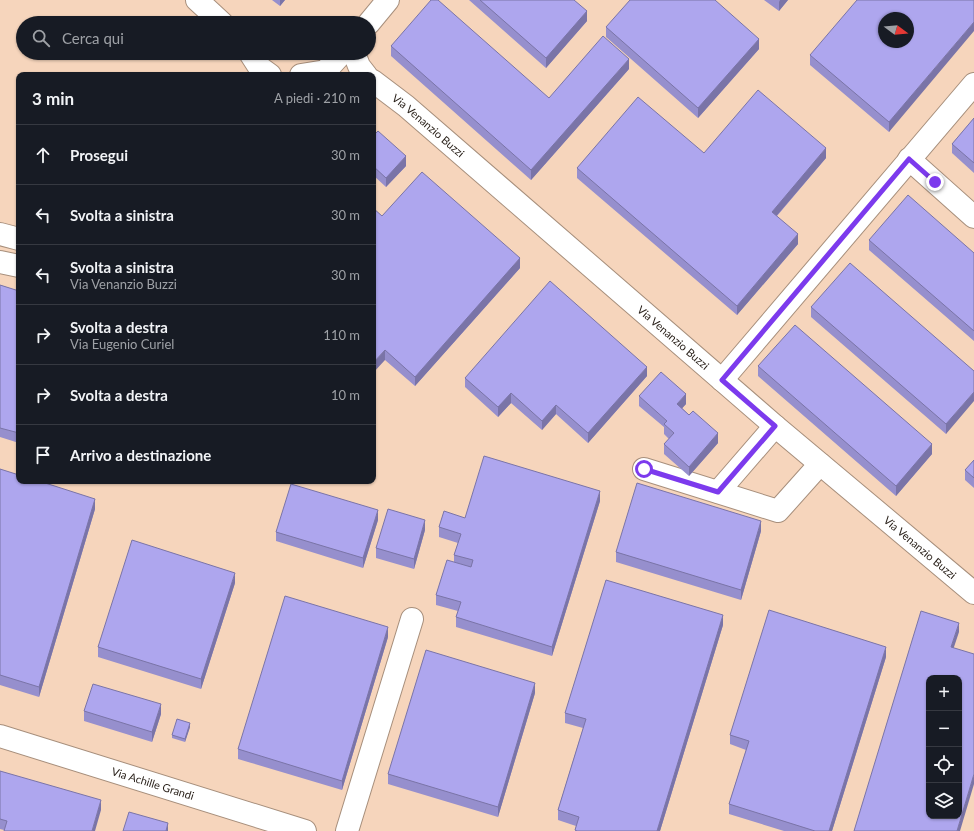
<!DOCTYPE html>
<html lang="it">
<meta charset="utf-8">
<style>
:root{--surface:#171b24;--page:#242831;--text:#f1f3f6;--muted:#9ea1a6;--line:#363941}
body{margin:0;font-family:Lato,sans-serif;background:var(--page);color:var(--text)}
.controls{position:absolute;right:12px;bottom:12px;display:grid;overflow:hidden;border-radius:8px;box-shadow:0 1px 3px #0004}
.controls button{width:36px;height:36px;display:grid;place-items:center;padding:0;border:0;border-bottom:1px solid var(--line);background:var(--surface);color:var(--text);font:20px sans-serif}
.compass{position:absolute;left:878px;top:12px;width:36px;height:36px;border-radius:50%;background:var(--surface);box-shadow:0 1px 3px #0004;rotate:106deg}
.stop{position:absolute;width:12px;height:12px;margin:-9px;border:3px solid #7c3aed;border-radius:50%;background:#fff}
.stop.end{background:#7c3aed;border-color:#fff;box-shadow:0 1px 4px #0008}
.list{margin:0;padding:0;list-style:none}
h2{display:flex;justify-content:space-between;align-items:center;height:52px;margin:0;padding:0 16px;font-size:17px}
h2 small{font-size:13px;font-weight:400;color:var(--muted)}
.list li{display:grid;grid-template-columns:26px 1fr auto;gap:12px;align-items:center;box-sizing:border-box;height:60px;padding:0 16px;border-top:1px solid var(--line)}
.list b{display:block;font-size:15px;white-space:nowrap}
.list p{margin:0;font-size:13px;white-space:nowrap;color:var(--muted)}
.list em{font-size:13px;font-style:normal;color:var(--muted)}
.icon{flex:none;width:22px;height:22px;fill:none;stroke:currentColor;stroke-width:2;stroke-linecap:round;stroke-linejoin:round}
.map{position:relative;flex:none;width:974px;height:831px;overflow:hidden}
.search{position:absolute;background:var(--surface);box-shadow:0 1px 3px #0004;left:16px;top:16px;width:360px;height:44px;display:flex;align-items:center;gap:10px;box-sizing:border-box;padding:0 14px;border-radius:22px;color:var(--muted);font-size:15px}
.panel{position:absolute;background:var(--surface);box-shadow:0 1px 3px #0004;left:16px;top:72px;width:360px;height:412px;border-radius:8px}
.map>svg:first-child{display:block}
</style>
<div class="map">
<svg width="974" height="831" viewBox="0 0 974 831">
<rect width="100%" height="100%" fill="#fae0cc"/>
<path fill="#f6d5bc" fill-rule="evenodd" d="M0,0h974v831h-974zM884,18h24v24h-24zM23,23h346v30h-346zM19,75h354v406h-354zM929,678h30v138h-30z"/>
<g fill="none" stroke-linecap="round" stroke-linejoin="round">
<g stroke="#a78f7c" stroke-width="24">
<g id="minor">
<path d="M197,0l25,23"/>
<path d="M369,23l19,-23"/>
<path d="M250,53l9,14 11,8"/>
<path d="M354,53l5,13 7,9"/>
<path d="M301,75l25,-4"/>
<path d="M322,75l20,-22"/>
<path id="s1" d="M373,81l33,25 369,320 199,167"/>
<path d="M909,159l65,58"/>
<path d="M0,234l19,5"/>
<path d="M0,262l19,4"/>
<path d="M722,380l252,-296"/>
<path d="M644,469l134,42 42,-47"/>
<path d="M718,492l57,-66"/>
<path id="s2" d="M0,736l305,95"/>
<path d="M347,831l65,-212"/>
</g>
</g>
<use href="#minor" stroke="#fff" stroke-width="22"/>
</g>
<path fill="#968fcd" d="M272,0h13l-5,6z
M469,0h105l13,21 -41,47z
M764,0h24l-9,11z
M974,0l-85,132 -79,-67v-10z
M606,27l153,22 -61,69 -92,-81z
M391,46l158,52 80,-29 -98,111 -140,-124z
M974,118v55l-22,-20v-9z
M373,136l33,30 -20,21 -13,-12z
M704,153l122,5 -49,58 21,28 -61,71 -160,-137v-10z
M382,216l138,52 -105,118 -30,-26z
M869,240l105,13v88l-105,-91z
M0,285l19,6v152l-19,-6z
M811,307l163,64 -28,63 -135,-117z
M758,366l174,88 -36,42 -138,-120z
M647,376l-59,67 -32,-29 -14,16 -31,-27 -13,14 -33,-30v-9z
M639,396l47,8 -4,4 36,35 -29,33 -25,-22v-10l5,-5 -5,-5v-7l-25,-21z
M974,460v28l-9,-8v-10z
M0,469l95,40 -56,188 -39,-12z
M600,501l-48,155 -96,-29v-10l2,-6 -22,-6v-10l18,-33v-7l4,-12 -19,-6v-10l26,-9z
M378,520l-15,48 -87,-27v-9z
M425,530l-11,39 -38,-11v-10z
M761,531l-20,69 -125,-38v-10z
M235,583l-34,106 -103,-32v-10z
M723,625l-63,206h-85l1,-5 -18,-6v-10l25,-82 -18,-5v-10z
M388,637l-46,153 -104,-31v-10z
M886,657l-54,174h-48l-55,-17v-10l17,-54 -16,-6v-9z
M535,693l-37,124 -110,-33v-10z
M84,711l77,3 -9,28 -68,-21z
M190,727l-5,15 -13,-4v-3z
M0,771l101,39 -97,20 -4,-1z"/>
<path fill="#7a74a7" d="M280,0h5l-5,6z
M780,0h8l-9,11v-9z
M587,11v10l-41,47v-10z
M974,22v9l-85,101v-10z
M759,39v10l-61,69v-10z
M629,59v10l-98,111v-10z
M826,148v10l-54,63v-9z
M406,156v10l-20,21v-9z
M798,234v10l-61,71v-9z
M520,258v10l-105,118v-9z
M385,350v10l-12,13v-10z
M647,367v9l-59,67v-10z
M974,392v9l-28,33v-10z
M511,393v10l-13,14v-10z
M686,394v10l-9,10v-10z
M556,405v9l-14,16v-9z
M718,433v10l-29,33v-9z
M932,444v10l-36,42v-10z
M600,491v10l-48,155v-9z
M95,499v10l-56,188v-10z
M378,510v10l-15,48v-10z
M425,520v10l-11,39v-10z
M761,521v10l-20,69v-10z
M235,573v10l-34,106v-10z
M723,615v10l-63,206h-3z
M959,623v9l-8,24v-9z
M388,627v10l-46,153v-9z
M886,647v10l-54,174h-3z
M535,683v10l-37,124v-10z
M161,704v10l-9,28v-10z
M190,723v4l-5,15v-3z
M974,774v10l-14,47h-3z
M101,800v10l-6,21h-3z
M168,823v8h-2z"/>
<path fill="#aea6ee" stroke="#7a74a7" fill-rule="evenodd" d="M431,0h7l111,98 54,-62 26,23 -98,111 -140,-124z
M480,0h94l13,11 -41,47z
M630,0h85l44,39 -61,69 -92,-81z
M857,0h117v22l-85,100 -79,-67zM884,18h24v24h-24z
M758,90l68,58 -54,64 26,22 -61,72 -160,-138 61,-71 66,56z
M974,118v45l-22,-19z
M378,131l28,25 -20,22 -13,-12v-30z
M422,172l98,86 -105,119 -30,-27 -12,13v-155l9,8z
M908,195l66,58v78l-105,-91z
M850,263l124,108v21l-28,32 -135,-117z
M550,281l97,86 -59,66 -32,-28 -14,16 -31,-28 -13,14 -33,-29z
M0,285l19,6v142l-19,-5z
M795,325l137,119 -36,42 -138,-120z
M661,372l25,22 -9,10 12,11 4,-4 25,22 -29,34 -25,-23 10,-11 -10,-9 3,-3 -28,-25z
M484,456l116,35 -48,156 -96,-30 5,-15 -25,-7 11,-35 24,7 2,-7 -19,-5 7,-21 -22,-7 5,-16 21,7z
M974,460v18l-9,-8z
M0,469l19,6v6h20l56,18 -56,188 -39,-12z
M637,483l124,38 -20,69 -125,-38z
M291,484l87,26 -15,48 -87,-26z
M388,509l37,11 -11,39 -38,-11z
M132,540l103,33 -34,106 -103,-32z
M606,580l117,35 -66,216h-80l-2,-1 4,-13 -21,-7 28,-91 -21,-6z
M285,596l103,31 -46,154 -104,-32z
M769,610l117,37 -57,184h-14l-86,-27 20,-63 -19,-6z
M921,611l38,12 -8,24 23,7v120l-17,57h-103zM929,678h30v138h-30z
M426,650l109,33 -37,124 -110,-33z
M93,684l68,20 -9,28 -68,-21z
M177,719l13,4 -5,16 -13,-4z
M0,771l101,29 -9,31h-88l3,-10 -7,-2z
M129,812l39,11 -2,8h-43z"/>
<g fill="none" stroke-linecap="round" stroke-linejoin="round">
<path stroke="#7c3aed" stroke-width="5" d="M644,469l74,23 57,-66 -53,-46 187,-221 26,23"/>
</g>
<g text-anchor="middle" stroke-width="3.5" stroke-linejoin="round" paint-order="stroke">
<g font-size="11" fill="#251c15" stroke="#fbf0e8">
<text dy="4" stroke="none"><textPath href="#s1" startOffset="71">Via Venanzio Buzzi</textPath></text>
<text dy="4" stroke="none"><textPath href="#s1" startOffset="395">Via Venanzio Buzzi</textPath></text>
<text dy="4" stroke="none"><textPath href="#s1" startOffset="719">Via Venanzio Buzzi</textPath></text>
<text dy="4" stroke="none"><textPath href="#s2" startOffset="160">Via Achille Grandi</textPath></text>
</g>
</g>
</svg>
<div class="controls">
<button>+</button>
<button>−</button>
<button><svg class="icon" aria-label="locate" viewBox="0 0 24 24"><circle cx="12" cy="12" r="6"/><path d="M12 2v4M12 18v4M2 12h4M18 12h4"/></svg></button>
<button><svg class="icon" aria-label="layers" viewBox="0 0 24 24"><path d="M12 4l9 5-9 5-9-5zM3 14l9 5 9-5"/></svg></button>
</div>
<svg class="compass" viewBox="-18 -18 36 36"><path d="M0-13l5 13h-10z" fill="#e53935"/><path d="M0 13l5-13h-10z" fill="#9ea1a6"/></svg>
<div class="stop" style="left:644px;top:469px"></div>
<div class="stop end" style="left:935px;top:182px"></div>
<div class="search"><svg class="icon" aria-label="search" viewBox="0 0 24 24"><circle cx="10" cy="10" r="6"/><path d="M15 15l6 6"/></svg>Cerca qui</div>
<section class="panel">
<h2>3 min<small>A piedi · 210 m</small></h2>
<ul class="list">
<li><svg class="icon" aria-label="ahead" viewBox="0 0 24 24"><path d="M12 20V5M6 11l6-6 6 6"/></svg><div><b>Prosegui</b></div><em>30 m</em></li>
<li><svg class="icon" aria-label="left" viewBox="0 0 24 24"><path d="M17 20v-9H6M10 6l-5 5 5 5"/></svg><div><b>Svolta a sinistra</b></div><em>30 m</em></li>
<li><svg class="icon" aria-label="left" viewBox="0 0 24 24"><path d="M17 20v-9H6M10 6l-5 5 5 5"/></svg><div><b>Svolta a sinistra</b><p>Via Venanzio Buzzi</p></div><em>30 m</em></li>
<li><svg class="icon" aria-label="right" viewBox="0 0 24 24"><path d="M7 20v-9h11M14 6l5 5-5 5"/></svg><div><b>Svolta a destra</b><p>Via Eugenio Curiel</p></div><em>110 m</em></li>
<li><svg class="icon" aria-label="right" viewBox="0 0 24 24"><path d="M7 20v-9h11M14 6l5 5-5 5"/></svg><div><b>Svolta a destra</b></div><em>10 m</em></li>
<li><svg class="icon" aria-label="arrive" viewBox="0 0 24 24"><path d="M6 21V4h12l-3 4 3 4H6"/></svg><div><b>Arrivo a destinazione</b></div></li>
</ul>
</section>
</div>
